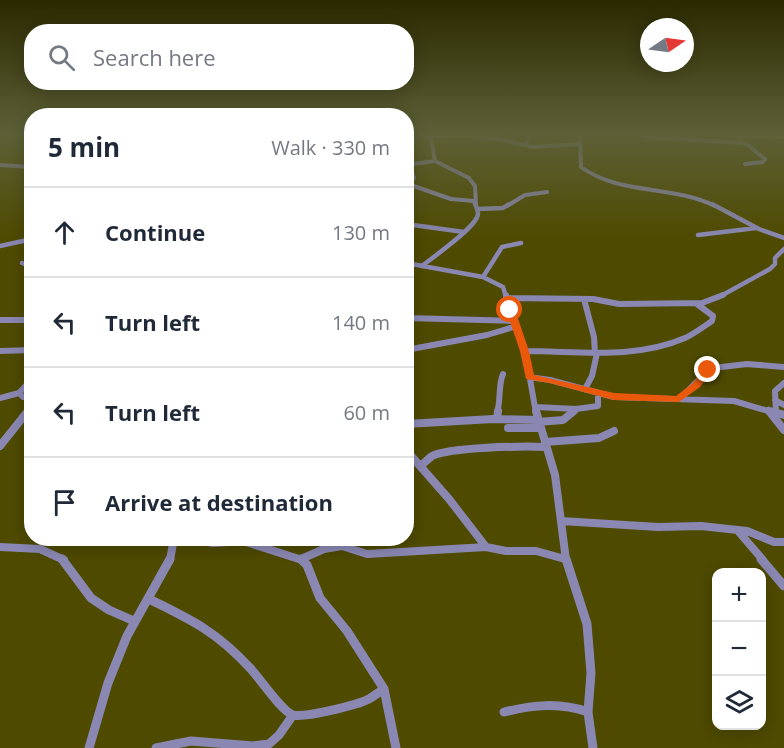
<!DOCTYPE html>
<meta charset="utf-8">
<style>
:root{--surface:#fff;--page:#f6f6f7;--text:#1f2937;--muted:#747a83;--line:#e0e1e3}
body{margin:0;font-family:"Open Sans",sans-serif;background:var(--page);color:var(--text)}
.controls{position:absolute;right:18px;bottom:18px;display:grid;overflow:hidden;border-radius:12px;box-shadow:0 3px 15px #0003}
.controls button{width:54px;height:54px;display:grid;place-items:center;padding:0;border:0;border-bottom:2px solid var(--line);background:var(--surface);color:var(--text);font:30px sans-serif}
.compass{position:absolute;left:640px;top:18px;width:54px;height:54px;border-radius:50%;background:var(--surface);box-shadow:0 3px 15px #0003;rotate:77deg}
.stop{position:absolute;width:18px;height:18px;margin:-14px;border:4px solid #ea580c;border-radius:50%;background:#fff}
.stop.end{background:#ea580c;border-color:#fff;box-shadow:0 2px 6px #0008}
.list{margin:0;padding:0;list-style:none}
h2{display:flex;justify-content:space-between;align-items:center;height:78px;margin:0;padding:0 24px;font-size:26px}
h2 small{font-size:20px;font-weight:400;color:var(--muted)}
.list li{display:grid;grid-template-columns:39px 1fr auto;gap:18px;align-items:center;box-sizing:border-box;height:90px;padding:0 24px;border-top:2px solid var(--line)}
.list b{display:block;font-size:22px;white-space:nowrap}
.list em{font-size:20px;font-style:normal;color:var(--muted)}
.icon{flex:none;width:33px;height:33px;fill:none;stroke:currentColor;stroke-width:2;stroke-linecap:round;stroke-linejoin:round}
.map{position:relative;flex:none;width:784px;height:748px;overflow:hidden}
.search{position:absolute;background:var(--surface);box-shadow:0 3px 15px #0003;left:24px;top:24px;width:390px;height:66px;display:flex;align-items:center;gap:15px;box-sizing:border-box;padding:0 21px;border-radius:24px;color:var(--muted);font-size:22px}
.panel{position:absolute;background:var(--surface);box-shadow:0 3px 15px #0003;left:24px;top:108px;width:390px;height:438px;border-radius:24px}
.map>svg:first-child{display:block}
</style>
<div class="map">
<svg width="784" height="748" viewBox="0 0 784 748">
<rect width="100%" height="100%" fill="#4e4a00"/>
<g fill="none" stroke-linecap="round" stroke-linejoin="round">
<path stroke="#8a88b3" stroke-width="4" d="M420,134l11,5 4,22
M580,134l1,33c38,28 92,18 134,39
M638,134l10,3 97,6
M734,134l31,25 -2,3 -18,2
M736,135l48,2
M426,136l39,-1 39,5 29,7 47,-3
M526,144l4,-10
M0,165l32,2
M406,165l29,-4 34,17 6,8 1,20
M409,165l5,13 -6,6 43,15 23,2
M507,206l18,-11 22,-3"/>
<path stroke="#8a88b3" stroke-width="4.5" d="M712,204l47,25 25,9
M477,209l26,-1 6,-4
M406,224l58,8
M698,235l58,-7
M0,246l32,-7
M22,263l10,4
M406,263l77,14 20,10 3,10
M422,266c11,-9 55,-39 56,-52 0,-2 -2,-8 -3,-10
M483,277l19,-30 19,-4
M719,297l51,-28 5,-5v-6l9,-9"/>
<path stroke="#8a88b3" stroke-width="6" d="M506,295l19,56 11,62
M506,298l87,1 26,5 83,-1 21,-8
M584,299l10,38 1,16
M406,318l109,3
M0,320h32
M406,350l81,-15 30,-9
M0,351l32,-1
M525,351c53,0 109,9 160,-13 9,-4 18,-11 27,-17l1,-5 -16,-12
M529,377l21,3 64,17 120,4 41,12
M585,389l7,-13 5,-23
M19,393l4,4h9
M0,398l19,-5 13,-14
M679,399c9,-7 26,-28 34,-31l34,-4 37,3
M775,400l9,5
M536,407l40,2
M768,410l2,3
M27,413l5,-7
M497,413c4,-13 1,-27 6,-39
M572,413l4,-4 22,-3v-13
M776,413l-1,-22 9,-8"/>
<path stroke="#8a88b3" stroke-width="8" d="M536,411l19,64 11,85
M769,411l15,19
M770,411l14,4
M497,419l1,-8
M538,422l25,-2 11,-9
M406,424l87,-5 45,1
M508,428h31
M545,442l54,-4 15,-7
M0,446l28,-35
M406,450l43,49 37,48
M421,466c3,-3 7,-7 11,-10 19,-9 90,-10 114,-9
M561,521l97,6 43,-1 46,5 27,11h10
M738,531l25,29
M187,538l26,5 32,-2
M245,538l1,4 56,18
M0,547l40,2 24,11
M301,559l23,-10 18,-3 25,8 119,-7 20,4h30l29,8
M170,560l4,-22"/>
<path stroke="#8a88b3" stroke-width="9" d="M62,559l29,39 18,12 25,11
M301,559l6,6 13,33 27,33 37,58 12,59
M566,559l21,65 4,49 -3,39 5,36
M761,559l23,27
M149,599c43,21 68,33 101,69 9,9 32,44 43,47 12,3 64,-10 76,-16 5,-3 10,-7 15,-10
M504,712c29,-7 55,-10 84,0
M89,748l19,-65 19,-47 43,-77
M156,748l35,-7 62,5 16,-2 10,-9 14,-20"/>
</g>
<linearGradient id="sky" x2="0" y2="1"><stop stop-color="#2b2900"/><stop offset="0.56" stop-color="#5d6037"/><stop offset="1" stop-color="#5d6037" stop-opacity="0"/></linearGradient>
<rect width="784" height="239" fill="url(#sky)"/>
<path fill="#ea580c" d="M510,307l5,3 14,41 5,24 80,18 62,3 17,-13 11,-15 9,2 -13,17 -21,15 -65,-2 -64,-17 -24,-4 -6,-28 -14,-41z"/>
</svg>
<div class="controls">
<button>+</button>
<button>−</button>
<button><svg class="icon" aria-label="layers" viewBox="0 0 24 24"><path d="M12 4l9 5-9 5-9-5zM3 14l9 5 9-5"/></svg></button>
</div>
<svg class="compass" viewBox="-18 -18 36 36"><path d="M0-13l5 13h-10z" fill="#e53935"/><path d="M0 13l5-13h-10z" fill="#747a83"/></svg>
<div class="stop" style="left:510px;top:310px"></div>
<div class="stop end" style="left:708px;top:370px"></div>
<div class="search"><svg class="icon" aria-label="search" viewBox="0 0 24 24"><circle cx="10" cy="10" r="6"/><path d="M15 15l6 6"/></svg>Search here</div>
<section class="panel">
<h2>5 min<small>Walk · 330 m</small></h2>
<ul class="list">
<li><svg class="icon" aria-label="ahead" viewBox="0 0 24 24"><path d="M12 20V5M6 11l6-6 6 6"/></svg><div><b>Continue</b></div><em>130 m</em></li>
<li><svg class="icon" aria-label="left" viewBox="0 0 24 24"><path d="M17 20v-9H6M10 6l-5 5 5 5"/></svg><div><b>Turn left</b></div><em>140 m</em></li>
<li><svg class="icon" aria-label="left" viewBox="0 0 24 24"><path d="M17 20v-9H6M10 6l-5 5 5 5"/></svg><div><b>Turn left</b></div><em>60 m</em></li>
<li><svg class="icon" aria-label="arrive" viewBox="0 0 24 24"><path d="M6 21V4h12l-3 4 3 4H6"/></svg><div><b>Arrive at destination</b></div></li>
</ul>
</section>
</div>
